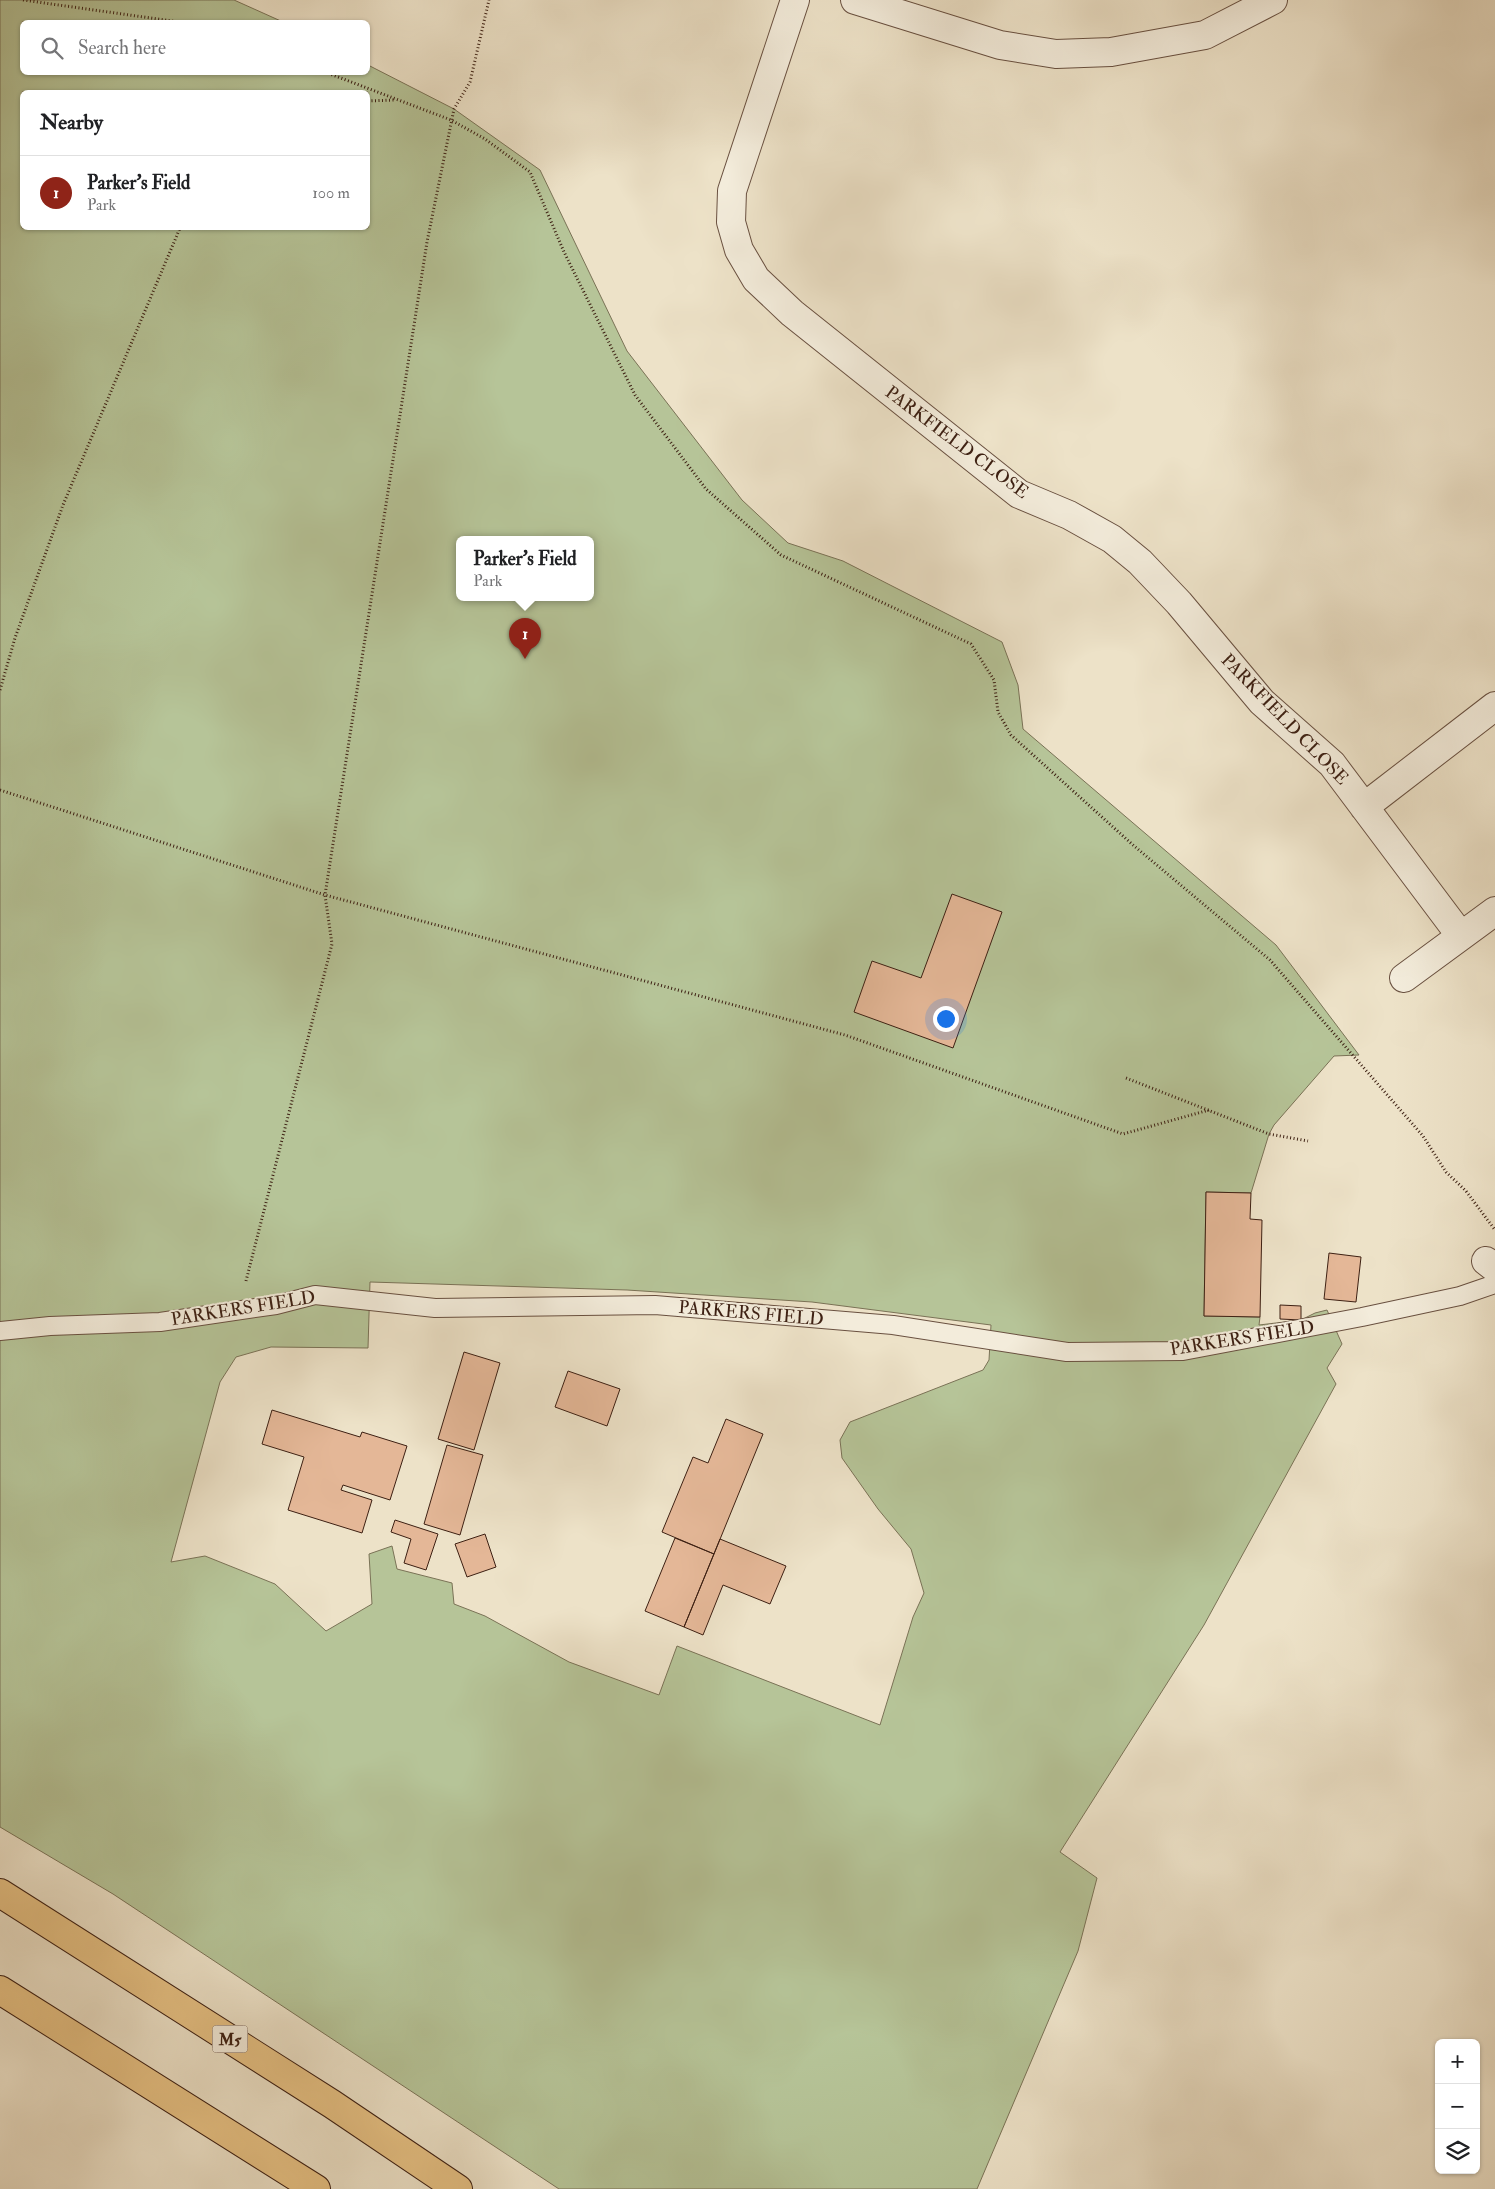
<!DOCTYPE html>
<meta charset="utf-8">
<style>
:root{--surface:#fff;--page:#f2f2f2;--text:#202124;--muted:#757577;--line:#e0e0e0;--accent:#8f2418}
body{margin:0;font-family:"IM FELL Double Pica",serif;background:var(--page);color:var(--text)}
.controls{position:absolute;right:15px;bottom:15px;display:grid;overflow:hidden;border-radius:8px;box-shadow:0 1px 4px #0004}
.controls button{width:45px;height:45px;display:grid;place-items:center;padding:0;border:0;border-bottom:1px solid var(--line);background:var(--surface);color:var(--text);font:25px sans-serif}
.you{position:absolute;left:945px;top:1018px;width:18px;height:18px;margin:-12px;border:4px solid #fff;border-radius:50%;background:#1a73e8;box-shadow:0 0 0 8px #1a73e833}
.badge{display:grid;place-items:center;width:32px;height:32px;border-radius:50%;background:var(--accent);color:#fff;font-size:16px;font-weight:700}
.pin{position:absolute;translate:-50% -41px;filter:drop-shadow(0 1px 2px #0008)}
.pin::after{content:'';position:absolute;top:26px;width:18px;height:15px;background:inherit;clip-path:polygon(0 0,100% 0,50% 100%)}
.popup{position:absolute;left:456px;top:536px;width:138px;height:65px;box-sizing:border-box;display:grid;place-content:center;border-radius:8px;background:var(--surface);filter:drop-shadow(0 1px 4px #0005);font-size:16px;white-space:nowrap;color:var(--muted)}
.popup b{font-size:19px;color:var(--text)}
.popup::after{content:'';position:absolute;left:50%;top:100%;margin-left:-10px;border:10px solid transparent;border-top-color:var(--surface)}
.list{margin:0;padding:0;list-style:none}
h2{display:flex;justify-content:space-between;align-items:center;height:65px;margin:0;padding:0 20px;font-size:21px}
h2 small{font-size:16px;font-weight:400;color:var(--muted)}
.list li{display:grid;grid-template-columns:32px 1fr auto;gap:15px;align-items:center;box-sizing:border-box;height:75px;padding:0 20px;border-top:1px solid var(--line)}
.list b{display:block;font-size:19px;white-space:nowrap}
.list p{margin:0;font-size:16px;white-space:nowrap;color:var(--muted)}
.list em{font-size:16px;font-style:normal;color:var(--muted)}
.icon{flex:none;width:28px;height:28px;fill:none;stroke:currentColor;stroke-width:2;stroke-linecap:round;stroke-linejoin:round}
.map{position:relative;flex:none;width:1495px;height:2189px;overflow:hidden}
.search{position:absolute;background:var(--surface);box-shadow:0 1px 4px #0004;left:20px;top:20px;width:350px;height:55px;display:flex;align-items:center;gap:12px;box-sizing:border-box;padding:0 18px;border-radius:8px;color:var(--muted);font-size:19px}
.panel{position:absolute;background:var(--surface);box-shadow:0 1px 4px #0004;left:20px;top:90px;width:350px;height:140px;border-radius:8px}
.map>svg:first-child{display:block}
</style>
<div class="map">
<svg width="1495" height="2189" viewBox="0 0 1495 2189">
<rect width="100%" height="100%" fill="#ede2c8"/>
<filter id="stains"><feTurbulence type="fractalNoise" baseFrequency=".004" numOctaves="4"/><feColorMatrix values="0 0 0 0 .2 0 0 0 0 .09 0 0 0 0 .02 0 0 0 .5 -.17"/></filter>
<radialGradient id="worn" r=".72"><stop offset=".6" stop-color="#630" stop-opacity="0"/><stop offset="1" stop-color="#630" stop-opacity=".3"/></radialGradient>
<path fill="#b6c498" stroke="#7a7256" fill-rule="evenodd" d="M0,0h234l49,22h-261v50h346v-7l86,44 86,61 87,181 115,149 46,43 55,18 159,81 16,43 5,44 253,216 83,110 -25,1 -60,69 -5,9 -18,59 -45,-1 -2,124 56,1 -1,8 42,-5 14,-7 12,-3 15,34 -15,24 9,16 -132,241 -144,227 37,26 -19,73 -101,238h-418l-446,-295 -113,-67zM22,92h346v136h-346zM460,540h130v58h-130zM370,1282l257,8 185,12 179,23 -2,35 -6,10 -133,52 -10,18 2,18 36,51 33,40 13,44 -11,24 -33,108 -203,-79 -18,49 -90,-33 -84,-46 -31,-12 -2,-21 -55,-14 -5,-23 -23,8 3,50 -46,27 -51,-47 -70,-28 -34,6 49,-180 16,-25 35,-10 97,1z"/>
<path fill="#e4b797" stroke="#3d2013" d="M952,894l50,18 -49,136 -99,-36 18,-51 49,17z
M1206,1192l45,1 -1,26 12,1 -2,97 -56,-1z
M1329,1253l32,4 -5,45 -32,-3z
M1280,1305l21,1v14l-21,-1z
M464,1352l36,11 -26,87 -36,-11z
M568,1371l52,18 -13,37 -52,-19z
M272,1410l88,27 2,-5 45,14 -17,54 -47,-15 -2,5 31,10 -10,33 -74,-23 16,-53 -42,-13z
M726,1419l37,15 -49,120 -52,-22 31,-75 15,6z
M447,1445l36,10 -23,80 -36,-11z
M395,1520l43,14 -12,36 -22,-7 7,-24 -20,-7z
M485,1534l11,33 -29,10 -12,-33z
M675,1538l39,16 -30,73 -39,-16z
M720,1539l66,27 -16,38 -47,-19 -20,50 -19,-8z"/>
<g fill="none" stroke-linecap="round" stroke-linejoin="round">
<g stroke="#695040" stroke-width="20">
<path id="service" d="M0,1331l50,-5 110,-4 116,-17 39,-10 120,13 220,-3 238,20 174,27 116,-1 179,-34 98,-21 35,-12"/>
</g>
<g stroke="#695040" stroke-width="30">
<path id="minor" d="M795,0l-63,191 -1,31 8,28 17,29 36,34 227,181 50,21 43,24 28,23 39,41 83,99 70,62 129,172
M855,0l145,45 56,9 55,-2 94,-17 68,-35
M1364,807l131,-101
M1404,978l91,-67
M1486,1261l9,7"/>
</g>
<g stroke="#3d2013" stroke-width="30">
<path id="motorway" d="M0,1893l332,211 126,85
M0,1990l316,199"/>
</g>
<path stroke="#3d2013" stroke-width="3" stroke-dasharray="1 2.5" stroke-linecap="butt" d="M23,0l156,22
M325,72l126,48 34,19 45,33 34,80 71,143 71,94 75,66 190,89 23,36 4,32 13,23 122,110 137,115 153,176 23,36 20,19 29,39
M368,101l27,-1
M0,690l15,-52 48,-133 117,-277
M0,790l325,105 520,140 278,99 86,-24
M1126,1078l143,56 39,7
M246,1281l86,-337 -7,-49 102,-653 27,-133 16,-27 19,-82"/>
<use href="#service" stroke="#f3ecdb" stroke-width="18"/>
<use href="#minor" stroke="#f3ecdb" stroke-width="28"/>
<use href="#motorway" stroke="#e6c184" stroke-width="28"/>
</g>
<g text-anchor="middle" stroke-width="4" stroke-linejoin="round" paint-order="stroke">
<rect fill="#f3ecdb" stroke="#745d4f" stroke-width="1" x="212.5" y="2025.5" width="35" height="27" rx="4"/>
<g font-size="16" font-weight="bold" fill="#3d2013">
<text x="230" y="2045">M5</text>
</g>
<g font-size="18" fill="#3d2013" stroke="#f3ecdb">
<text transform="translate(957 442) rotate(37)" y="6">PARKFIELD CLOSE</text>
<text transform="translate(1285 719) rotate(46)" y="6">PARKFIELD CLOSE</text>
<text transform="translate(243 1308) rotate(-9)" y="6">PARKERS FIELD</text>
<text transform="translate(751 1313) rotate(5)" y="6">PARKERS FIELD</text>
<text transform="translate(1242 1338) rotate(-9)" y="6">PARKERS FIELD</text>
</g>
</g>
<rect width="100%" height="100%" filter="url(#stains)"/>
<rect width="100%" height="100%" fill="url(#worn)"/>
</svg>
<div class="controls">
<button>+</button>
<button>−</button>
<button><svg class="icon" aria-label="layers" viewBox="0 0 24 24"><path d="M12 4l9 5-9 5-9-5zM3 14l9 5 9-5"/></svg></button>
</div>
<div class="you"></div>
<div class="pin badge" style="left:525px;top:659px">1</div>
<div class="popup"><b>Parker's Field</b>Park</div>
<div class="search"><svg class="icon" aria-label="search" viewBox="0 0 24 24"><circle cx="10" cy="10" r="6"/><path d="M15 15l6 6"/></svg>Search here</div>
<section class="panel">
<h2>Nearby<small></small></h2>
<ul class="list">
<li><span class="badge">1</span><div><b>Parker's Field</b><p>Park</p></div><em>100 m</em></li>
</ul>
</section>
</div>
